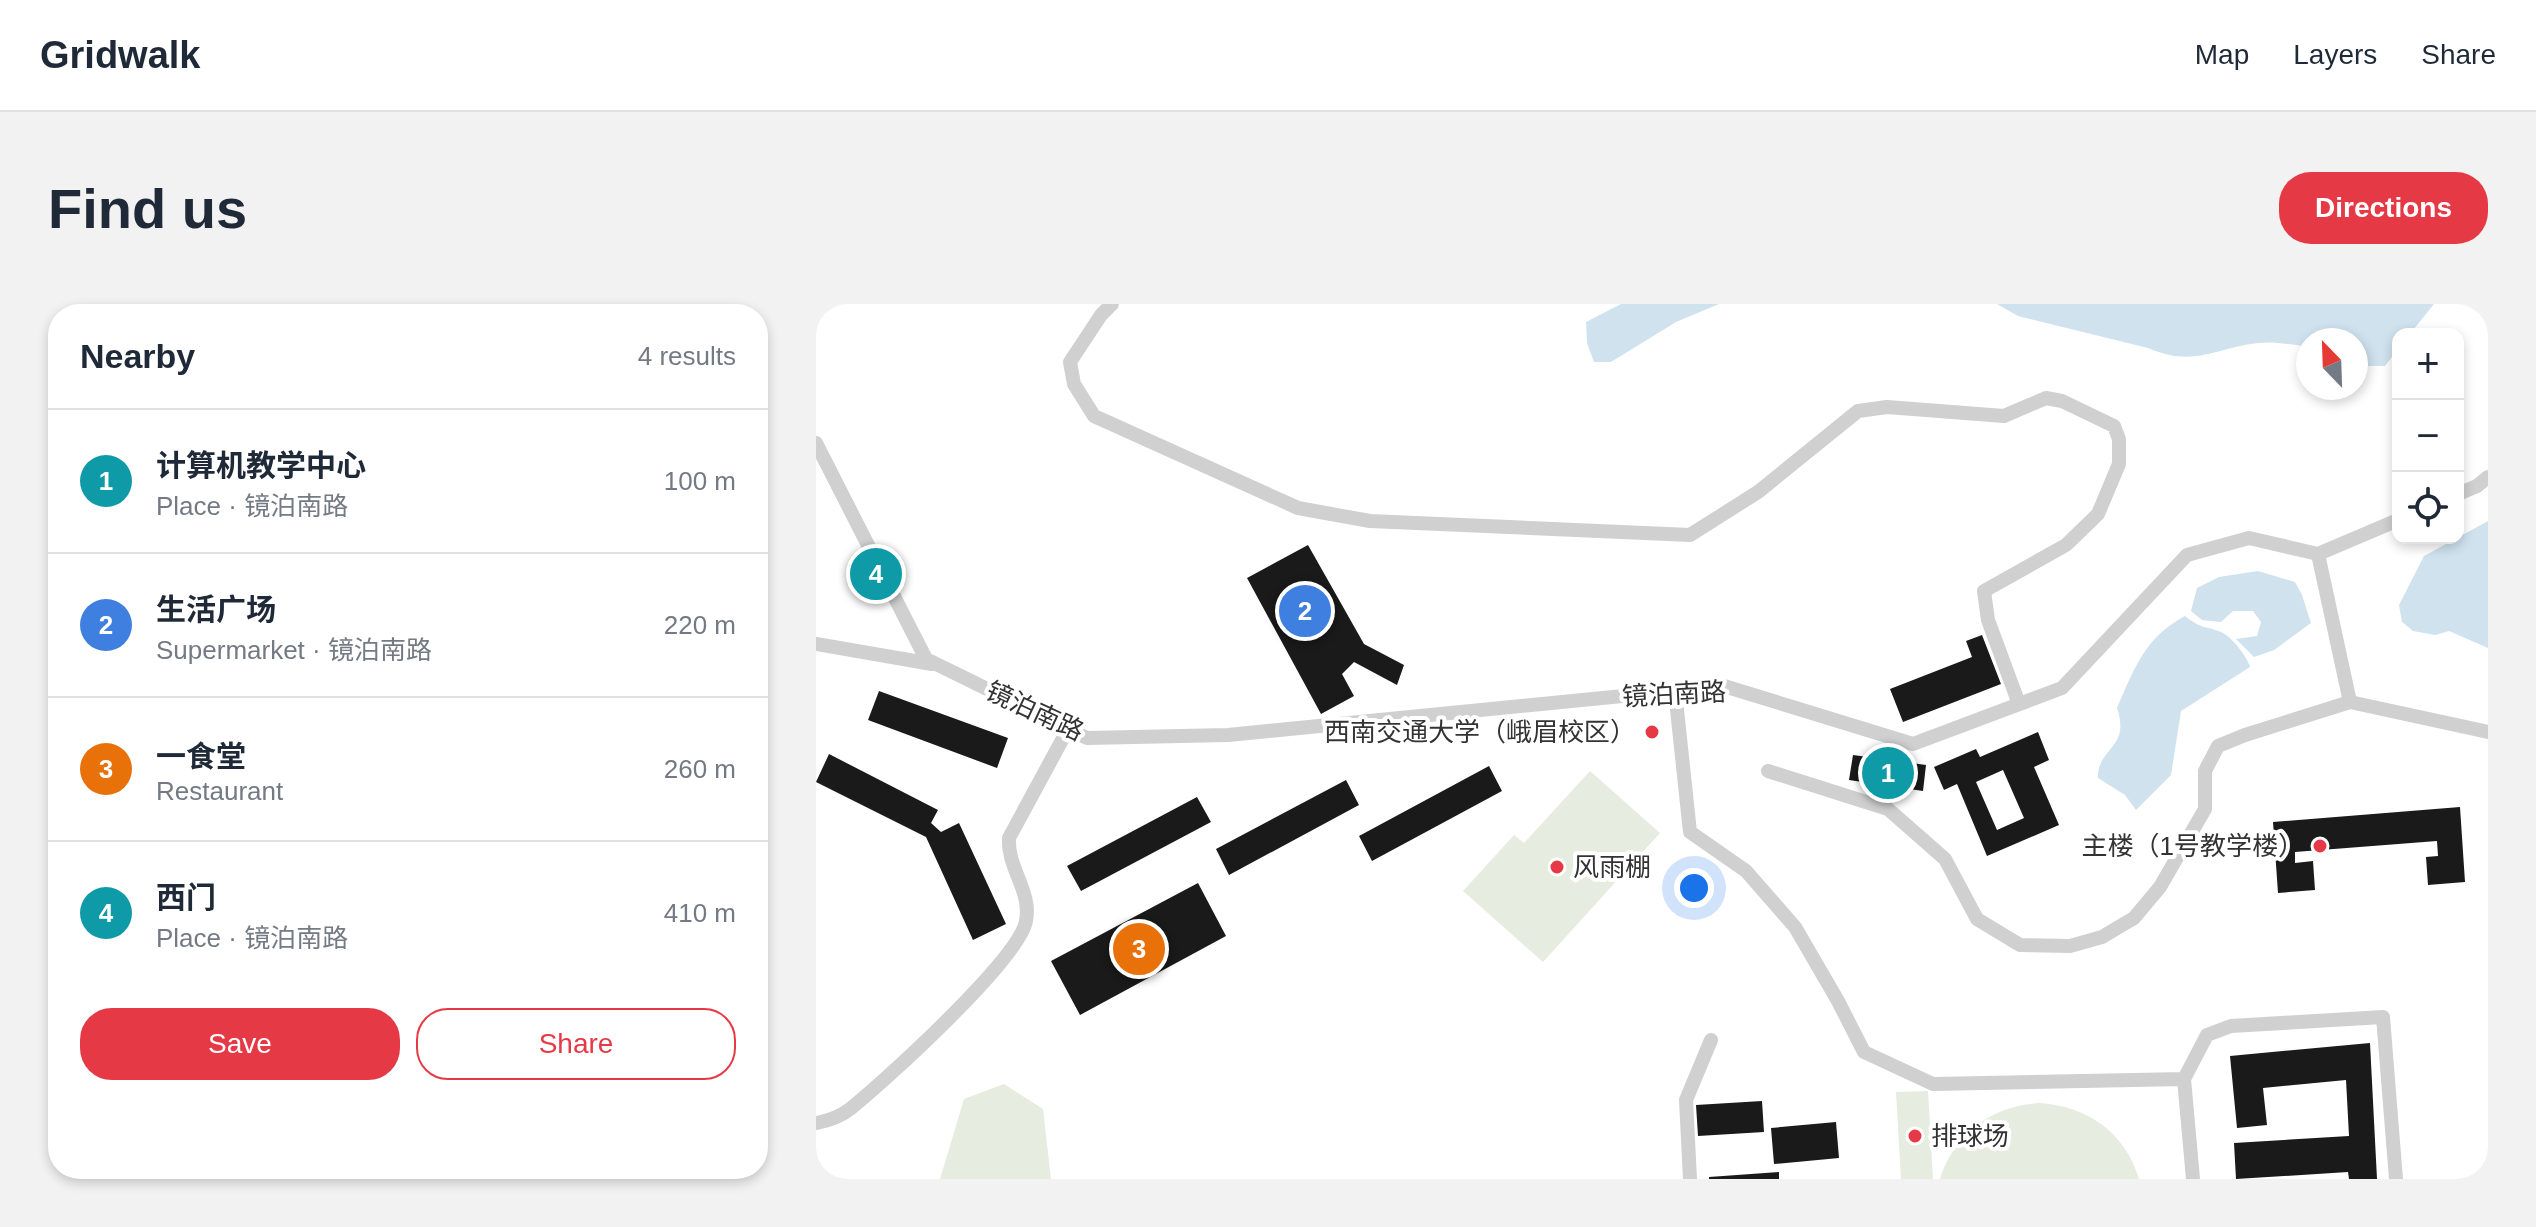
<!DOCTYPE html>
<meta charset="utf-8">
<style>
:root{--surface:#fff;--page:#f2f2f3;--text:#1f2937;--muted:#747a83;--line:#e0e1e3;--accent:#e63946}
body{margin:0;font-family:Helvetica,"Noto Sans SC",sans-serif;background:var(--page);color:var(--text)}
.controls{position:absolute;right:24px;top:24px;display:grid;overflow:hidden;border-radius:16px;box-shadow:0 4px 12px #0003}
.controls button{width:72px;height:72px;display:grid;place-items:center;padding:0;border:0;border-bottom:2px solid var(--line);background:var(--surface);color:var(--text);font:40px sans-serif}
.compass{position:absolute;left:1480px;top:24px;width:72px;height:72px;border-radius:50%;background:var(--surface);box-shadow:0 4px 12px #0003;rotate:337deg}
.you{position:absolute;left:878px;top:584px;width:28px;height:28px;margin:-20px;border:6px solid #fff;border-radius:50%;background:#1a73e8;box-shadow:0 0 0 12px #1a73e833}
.badge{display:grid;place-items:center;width:52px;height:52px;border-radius:50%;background:var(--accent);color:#fff;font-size:26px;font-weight:700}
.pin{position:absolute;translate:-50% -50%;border:4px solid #fff;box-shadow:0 2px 8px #0006}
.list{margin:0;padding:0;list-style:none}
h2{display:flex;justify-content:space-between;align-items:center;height:104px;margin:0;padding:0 32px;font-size:34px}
h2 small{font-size:26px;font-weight:400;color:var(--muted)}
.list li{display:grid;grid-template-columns:52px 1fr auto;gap:24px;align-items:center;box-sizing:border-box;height:144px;padding:0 32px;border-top:2px solid var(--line)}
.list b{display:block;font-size:30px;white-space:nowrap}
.list p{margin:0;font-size:26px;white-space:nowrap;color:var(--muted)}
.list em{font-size:26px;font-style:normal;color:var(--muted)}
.actions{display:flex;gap:16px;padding:24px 32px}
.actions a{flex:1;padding:18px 0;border:2px solid var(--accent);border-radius:32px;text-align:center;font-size:28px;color:var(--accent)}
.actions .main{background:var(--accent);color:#fff}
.icon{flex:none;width:44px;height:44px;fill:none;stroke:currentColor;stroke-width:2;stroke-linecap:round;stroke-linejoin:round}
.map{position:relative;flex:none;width:1672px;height:875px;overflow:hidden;border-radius:32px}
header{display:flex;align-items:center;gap:48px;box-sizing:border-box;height:112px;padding:0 40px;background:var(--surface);border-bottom:2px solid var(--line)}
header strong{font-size:38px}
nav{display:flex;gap:44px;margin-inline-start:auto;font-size:28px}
.intro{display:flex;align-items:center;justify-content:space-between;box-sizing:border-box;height:192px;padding:0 48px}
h1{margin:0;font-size:56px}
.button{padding:20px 36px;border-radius:32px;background:var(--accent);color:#fff;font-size:28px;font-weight:700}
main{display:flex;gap:48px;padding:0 48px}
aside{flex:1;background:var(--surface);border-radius:32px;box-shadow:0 4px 12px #0003}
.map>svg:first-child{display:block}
</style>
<header>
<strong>Gridwalk</strong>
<nav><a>Map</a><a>Layers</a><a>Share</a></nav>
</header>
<div class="intro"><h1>Find us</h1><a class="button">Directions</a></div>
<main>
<aside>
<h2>Nearby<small>4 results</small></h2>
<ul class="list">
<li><span class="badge" style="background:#0f9aa8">1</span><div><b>计算机教学中心</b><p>Place · 镜泊南路</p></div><em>100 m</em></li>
<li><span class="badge" style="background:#3f7fe0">2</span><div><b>生活广场</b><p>Supermarket · 镜泊南路</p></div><em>220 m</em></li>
<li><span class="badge" style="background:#e8710a">3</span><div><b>一食堂</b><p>Restaurant</p></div><em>260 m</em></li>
<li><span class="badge" style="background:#0f9aa8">4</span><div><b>西门</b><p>Place · 镜泊南路</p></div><em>410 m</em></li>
</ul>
<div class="actions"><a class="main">Save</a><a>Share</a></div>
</aside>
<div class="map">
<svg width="1672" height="875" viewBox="0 0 1672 875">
<rect width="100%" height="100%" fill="#fff"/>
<path fill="#e6ecdf" d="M774,467l70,62 -117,129 -80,-71 51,-56 10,8z
M188,780l39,25 8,70h-111l24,-80z
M1112,787l5,88h-32l-5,-87z
M1223,799c48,3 86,29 100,76h-199c14,-46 52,-73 99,-76z"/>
<path fill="#cfe2ee" d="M805,0h98l-43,18 -65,40h-17l-7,-19 -1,-21z
M1181,0h437l-24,30h-12v15l-13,17h-27l-2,-26h-48v6c-16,-1 -34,-5 -50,-3 -44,5 -64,25 -110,5l-130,-32z
M1672,217v127l-39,-17 -14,4 -22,-4 -11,-9 -3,-17 25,-49z
M1442,267l37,11 7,13 9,28 -37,27 -20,7 -18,-18 21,-3 4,-14 -8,-11h-20l-12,11 -19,-2 -11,-9 6,-23 22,-11z
M1369,312c18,14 18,9 36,16 10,4 26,24 29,35l-69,44 -10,64 -35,35 -11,-15 -27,-17c-1,-31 33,-29 19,-70 17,-39 28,-71 68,-92z"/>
<path fill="#1a1a1a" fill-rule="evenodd" d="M492,241l56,99 40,21 -7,20 -43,-23 -12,12 12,22 -33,18 -74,-136z
M1166,331l19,49 -98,38 -13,-33 82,-32 -6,-16z
M63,387l129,47 -11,30 -129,-48z
M1222,428l11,28 -15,7 25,58 -72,31 -30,-72 -13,6 -10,-23 42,-18 4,8zM1187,466l21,48 -27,12 -21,-48z
M13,450l109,56 -7,13 10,9 18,-9 47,101 -33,16 -47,-103 -110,-55z
M1037,451l73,10 -3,26 -74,-11z
M673,462l13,25 -130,70 -13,-25z
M530,476l13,25 -130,70 -13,-26z
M381,493l14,25 -130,69 -14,-25z
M1644,503l5,75 -37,3 -2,-28 12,-1 -1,-15 -142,11v11l18,-2 2,29 -37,3 -5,-71z
M382,579l28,53 -146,79 -29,-54z
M1554,739l7,136h-28l-1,-7 -112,7 -2,-36 115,-7 -3,-56 -83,8 4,37 -30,3 -7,-72z
M946,797l2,31 -66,4 -2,-31z
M1020,818l3,36 -65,6 -3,-36z
M963,868v7h-70v-2z"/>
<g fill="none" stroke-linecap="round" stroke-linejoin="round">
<path stroke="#d0d0d0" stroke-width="14" d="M296,0l-11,11 -31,47 4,22 20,32 204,92 72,13 320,14 68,-43 100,-81 29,-4 117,9 42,-18 16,3 52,25 5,13v25l-21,50 -32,31 -82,46 4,29 31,84
M0,139l110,216 161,79 141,-3 496,-49 189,58 149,-56 125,-133 62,-17 69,16
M1642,190l19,-8 11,-9
M1502,250l32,148 138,30
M1502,250l80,-34
M0,340l116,20
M859,387l15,141 56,39 49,56 43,74 26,51 69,32 251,-5 9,100
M952,467l120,38 57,50 32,60 43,26 50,1 32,-9 32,-19 26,-31 45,-78v-38l13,-25 27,-11 105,-33
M1368,775l23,-44 24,-9 152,-9 13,162
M0,819c11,-2 25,-7 34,-14 35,-28 169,-150 176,-188 6,-30 -19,-53 -17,-83l59,-109
M874,875l-4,-79 25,-60"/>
</g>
<g fill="#e63946" stroke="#fff" stroke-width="3">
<circle cx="836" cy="428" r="8"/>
<circle cx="1504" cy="542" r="8"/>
<circle cx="741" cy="563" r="8"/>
<circle cx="1099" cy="832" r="8"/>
</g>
<g text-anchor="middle" stroke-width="8" stroke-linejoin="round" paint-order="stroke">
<g font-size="26" fill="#333" stroke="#fff">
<text transform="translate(858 390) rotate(-3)" y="9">镜泊南路</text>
<text transform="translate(219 407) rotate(25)" y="9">镜泊南路</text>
</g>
<g font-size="26" fill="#333" stroke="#fff" text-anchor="end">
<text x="820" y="437">西南交通大学（峨眉校区）</text>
<text x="1488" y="551">主楼（1号教学楼）</text>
<text x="757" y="572" text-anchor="start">风雨棚</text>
<text x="1115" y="841" text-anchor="start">排球场</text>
</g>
</g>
</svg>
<div class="controls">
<button>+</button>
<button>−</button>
<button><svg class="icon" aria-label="locate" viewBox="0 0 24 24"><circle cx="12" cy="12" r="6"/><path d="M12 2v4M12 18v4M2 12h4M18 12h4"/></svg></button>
</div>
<svg class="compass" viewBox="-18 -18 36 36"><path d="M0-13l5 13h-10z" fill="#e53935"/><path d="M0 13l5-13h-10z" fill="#747a83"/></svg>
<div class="you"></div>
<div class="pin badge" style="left:1072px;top:469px;background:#0f9aa8">1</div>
<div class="pin badge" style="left:489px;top:307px;background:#3f7fe0">2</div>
<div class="pin badge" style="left:323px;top:645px;background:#e8710a">3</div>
<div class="pin badge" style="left:60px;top:270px;background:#0f9aa8">4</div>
</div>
</main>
